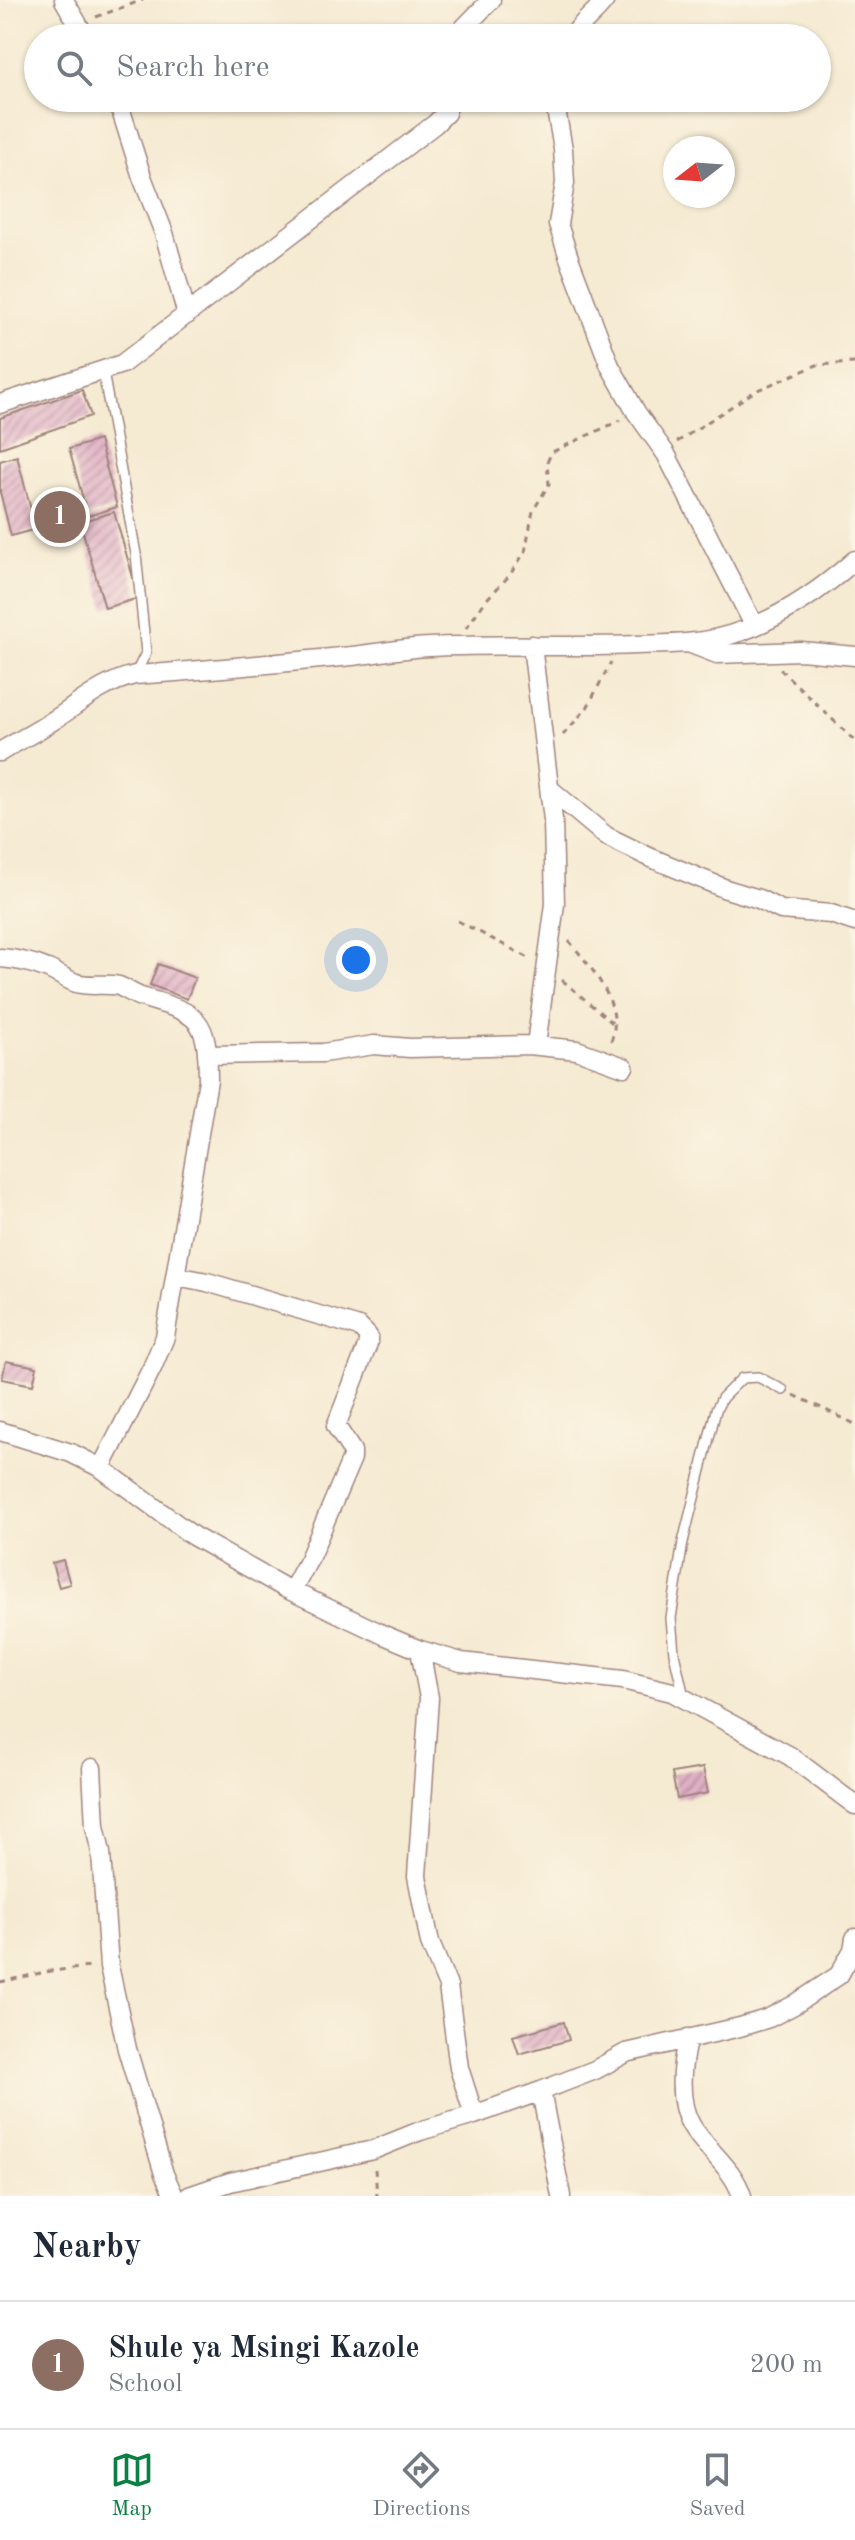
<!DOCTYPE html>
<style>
:root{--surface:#fff;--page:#f6f6f7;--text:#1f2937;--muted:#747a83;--line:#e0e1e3;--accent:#0b8043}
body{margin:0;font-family:"Old Standard TT",serif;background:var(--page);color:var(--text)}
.compass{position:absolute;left:663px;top:136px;width:72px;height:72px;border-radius:50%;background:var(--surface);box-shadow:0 2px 6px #0004;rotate:253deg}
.you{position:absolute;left:356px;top:960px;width:28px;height:28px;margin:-20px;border:6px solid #fff;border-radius:50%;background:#1a73e8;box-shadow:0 0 0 12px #1a73e833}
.badge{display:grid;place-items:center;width:52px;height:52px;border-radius:50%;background:var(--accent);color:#fff;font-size:26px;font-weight:700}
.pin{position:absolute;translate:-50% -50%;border:4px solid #fff;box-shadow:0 2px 8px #0006}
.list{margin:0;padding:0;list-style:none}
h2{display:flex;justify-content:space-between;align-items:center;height:104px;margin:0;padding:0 32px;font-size:34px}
h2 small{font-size:26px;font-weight:400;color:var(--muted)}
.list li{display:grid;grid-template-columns:52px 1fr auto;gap:24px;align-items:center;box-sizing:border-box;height:128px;padding:0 32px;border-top:2px solid var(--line)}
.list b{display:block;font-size:30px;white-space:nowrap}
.list p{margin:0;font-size:26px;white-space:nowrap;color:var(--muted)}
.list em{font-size:26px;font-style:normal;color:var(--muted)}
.icon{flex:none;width:44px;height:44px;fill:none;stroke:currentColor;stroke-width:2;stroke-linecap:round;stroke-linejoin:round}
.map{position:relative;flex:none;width:855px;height:2196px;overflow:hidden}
.search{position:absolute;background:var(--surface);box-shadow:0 2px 6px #0004;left:24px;right:24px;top:24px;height:88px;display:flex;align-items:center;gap:20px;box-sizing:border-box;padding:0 28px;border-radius:44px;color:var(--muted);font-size:30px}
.sheet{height:232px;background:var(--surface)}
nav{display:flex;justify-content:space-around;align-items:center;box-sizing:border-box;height:112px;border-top:2px solid var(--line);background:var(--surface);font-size:22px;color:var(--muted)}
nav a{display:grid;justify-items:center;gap:4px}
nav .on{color:var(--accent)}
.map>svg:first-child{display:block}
</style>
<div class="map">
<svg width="855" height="2196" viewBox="0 0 855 2196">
<defs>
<pattern id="building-hatch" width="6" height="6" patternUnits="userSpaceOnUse" patternTransform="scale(2)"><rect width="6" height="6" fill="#e0b1c6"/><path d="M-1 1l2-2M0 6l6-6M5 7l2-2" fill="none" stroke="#b88fa1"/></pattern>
</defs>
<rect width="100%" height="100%" fill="#fcf5e5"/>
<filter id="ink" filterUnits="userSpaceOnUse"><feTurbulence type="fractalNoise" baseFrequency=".0125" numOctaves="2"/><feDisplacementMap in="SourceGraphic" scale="16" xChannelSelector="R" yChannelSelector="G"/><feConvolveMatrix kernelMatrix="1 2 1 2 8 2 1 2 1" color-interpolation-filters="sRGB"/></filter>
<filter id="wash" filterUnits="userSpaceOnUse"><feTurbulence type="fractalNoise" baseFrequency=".006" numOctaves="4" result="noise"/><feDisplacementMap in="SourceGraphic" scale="32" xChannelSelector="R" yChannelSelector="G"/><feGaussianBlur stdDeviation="1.8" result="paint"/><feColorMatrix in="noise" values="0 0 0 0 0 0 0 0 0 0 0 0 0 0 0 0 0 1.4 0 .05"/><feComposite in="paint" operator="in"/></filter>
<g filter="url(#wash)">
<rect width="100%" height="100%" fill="#f5ead2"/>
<g id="blocks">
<path fill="url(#building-hatch)" d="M82,390l9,26 -91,32v-30z
M99,440l18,67 -29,9 -19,-67z
M17,456l19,73 -25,7 -11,-44v-31z
M114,512l25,86 -34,10 -25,-86z
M158,964l37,14 -8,21 -37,-14z
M6,1361l31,6 -4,18 -31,-6z
M63,1560l7,24 -11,3 -7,-24z
M703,1768l5,25 -31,6 -5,-26z
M564,2022l5,18 -50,14 -6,-18z"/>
</g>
</g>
<g filter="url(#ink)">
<use href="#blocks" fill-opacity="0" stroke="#a0847e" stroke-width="2"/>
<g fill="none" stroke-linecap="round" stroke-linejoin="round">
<g stroke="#a0847e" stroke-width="12">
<path id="lane" d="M103,372l33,182 10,99 -11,22
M684,1697l-10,-44 -3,-35 12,-76 33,-132 6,-12 20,-20 16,-1 25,13"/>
</g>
<g stroke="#a0847e" stroke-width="21">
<path id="street" d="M64,0l22,38
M454,38l37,-38
M572,38c9,-16 23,-24 33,-38
M117,98l25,79 22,56 23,82
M554,98l9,51 2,34 -7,41 11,34 41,108 26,46 30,42 88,171
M0,404l122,-40 313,-240 11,-11 5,-15
M691,644l26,10 84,-3 54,5
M532,645l21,175 2,84 -19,141
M0,752c18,-11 36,-20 54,-32 26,-17 50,-38 81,-45 73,-5 145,-12 217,-19 26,-3 52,-8 78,-9 69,-4 137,1 206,-2 26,-1 52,0 78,-6 53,-11 101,-44 141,-79
M551,790l55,46 43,21 77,32 33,10 22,11 50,4 24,8
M0,958c16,1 33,5 48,11 9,4 18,10 28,14 13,4 29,0 43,3 7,3 14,8 22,11 57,17 67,18 67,83l-43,257 -13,31 -51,100
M208,1055l115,-2 51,-8 36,3 119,-3 48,5 47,17
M176,1276l31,6 152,45 9,9v8l-32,82 16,25v7l-43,101 -17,32
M0,1431l71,22 30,15 92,68 92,52 99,47 36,15 41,12 162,18 49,12 118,64 65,49
M420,1650l9,48 -12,178 13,67 18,43 11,82 15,47
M92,1768l3,58 6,27 8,113 18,83 37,125 10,22
M688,2038c-7,25 -11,63 3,87 15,25 42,42 51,71
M541,2091l20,105
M189,2196l41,-14 143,-32 47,-19 54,-16 67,-24 54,-21 31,-17 114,-26 29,-9 25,-13 45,-30 14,-25 2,-12"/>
</g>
<path stroke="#a0847e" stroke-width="3" stroke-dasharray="6 6" stroke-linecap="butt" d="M96,17l47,-17
M677,442l78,-51 62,-26 38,-2
M466,628l21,-29 22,-23 16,-24 8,-41 16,-27 -2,-22 5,-10 69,-32
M780,669l75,72
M563,735l24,-27 24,-46
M458,921l71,37
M569,941c21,25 58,66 41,102
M562,980l54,46
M794,1395l61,29
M0,1982l50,-11 41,-4
M375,2169l2,27"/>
<use href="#lane" stroke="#fff" stroke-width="9"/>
<use href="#street" stroke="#fff" stroke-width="18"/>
</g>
</g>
</svg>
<svg class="compass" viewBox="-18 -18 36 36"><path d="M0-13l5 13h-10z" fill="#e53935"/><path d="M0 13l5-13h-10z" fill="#747a83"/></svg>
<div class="you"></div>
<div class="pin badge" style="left:60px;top:517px;background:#8d6e63">1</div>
<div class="search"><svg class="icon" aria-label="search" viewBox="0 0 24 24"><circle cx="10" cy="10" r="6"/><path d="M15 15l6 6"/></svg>Search here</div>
</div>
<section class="sheet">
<h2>Nearby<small></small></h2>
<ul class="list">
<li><span class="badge" style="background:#8d6e63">1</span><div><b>Shule ya Msingi Kazole</b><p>School</p></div><em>200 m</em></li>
</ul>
</section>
<nav>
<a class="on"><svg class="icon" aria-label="map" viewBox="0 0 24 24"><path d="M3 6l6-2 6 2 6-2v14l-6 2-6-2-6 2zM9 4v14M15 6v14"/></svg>Map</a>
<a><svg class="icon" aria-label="directions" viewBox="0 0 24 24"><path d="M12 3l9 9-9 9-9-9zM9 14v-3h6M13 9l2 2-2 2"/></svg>Directions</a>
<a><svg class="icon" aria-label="saved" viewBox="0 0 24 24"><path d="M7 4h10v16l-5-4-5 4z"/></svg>Saved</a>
</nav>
